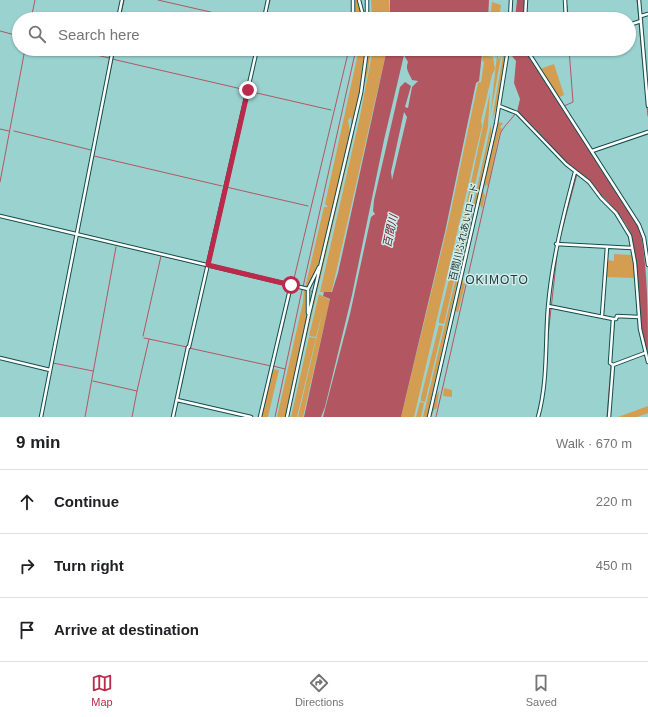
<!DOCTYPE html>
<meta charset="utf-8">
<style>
:root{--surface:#fff;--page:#f6f6f6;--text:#202124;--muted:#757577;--line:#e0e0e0;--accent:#bb2a4a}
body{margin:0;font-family:Helvetica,"Noto Sans JP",sans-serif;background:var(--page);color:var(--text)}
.stop{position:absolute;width:12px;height:12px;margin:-9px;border:3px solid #bb2a4a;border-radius:50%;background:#fff}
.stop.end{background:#bb2a4a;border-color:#fff;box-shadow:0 1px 4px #0008}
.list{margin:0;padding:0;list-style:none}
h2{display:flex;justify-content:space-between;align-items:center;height:52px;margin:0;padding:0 16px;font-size:17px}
h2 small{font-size:13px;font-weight:400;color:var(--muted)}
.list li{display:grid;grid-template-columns:26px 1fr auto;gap:12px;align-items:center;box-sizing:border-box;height:64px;padding:0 16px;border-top:1px solid var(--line)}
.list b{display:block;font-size:15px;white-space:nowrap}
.list em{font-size:13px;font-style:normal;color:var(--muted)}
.icon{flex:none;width:22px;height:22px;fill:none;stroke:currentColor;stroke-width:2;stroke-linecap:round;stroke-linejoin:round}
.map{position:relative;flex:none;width:648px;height:417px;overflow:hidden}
.search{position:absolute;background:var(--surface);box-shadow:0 1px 3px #0004;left:12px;right:12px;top:12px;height:44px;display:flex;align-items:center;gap:10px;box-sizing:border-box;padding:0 14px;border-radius:22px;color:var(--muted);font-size:15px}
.sheet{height:244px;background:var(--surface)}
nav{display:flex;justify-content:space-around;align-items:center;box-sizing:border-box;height:56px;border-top:1px solid var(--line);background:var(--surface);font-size:11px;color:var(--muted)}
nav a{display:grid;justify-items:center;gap:2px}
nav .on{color:var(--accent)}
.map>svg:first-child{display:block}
</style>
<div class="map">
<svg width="648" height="417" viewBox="0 0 648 417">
<rect width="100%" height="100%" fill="#9ad2d0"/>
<path fill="#d49e52" d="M354,0h5l4,19 -9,-1z
M371,0h18l1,19h-18z
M492,2l9,3 -2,14h-9z
M359,49h6l-6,45 -8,35v-12l-3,3 2,12 -31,132 -3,3 -7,20 -4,1 19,-81h4l-3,-3z
M368,49h3l-3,22 -14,59 9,-42z
M373,49h14l-55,241 -2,3 -10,-1 40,-176z
M504,49h2l-8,54 -6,17z
M483,55l10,2 2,12 -3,6 -11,46 1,5 -68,291h-13l47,-193 30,-141 3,-1 3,-20 -2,-2z
M497,55h1v4l3,-2 -11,61z
M554,64l10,31 -6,3 -18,-29z
M490,92l-2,35 -18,80 -4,-1z
M497,122l6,1 -3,4 2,2 -3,6 -11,51 -2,-1 -1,4 -1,-7z
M491,124v10l-16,73 -2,-1z
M353,133l1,1 -66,283 27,-126z
M483,186l1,8 1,1 -3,14 -3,-7z
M465,208l5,1 -13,56h-4z
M472,211h1l-11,54h-3z
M614,254l18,1 3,23 -29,-1 1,-17 7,1z
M452,267h5l-13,57 -5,-1v-3z
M458,269h2l-33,148h-4z
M463,273v10l2,1 -7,28 -3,-1z
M304,290l4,1 -2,21 1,4 -22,101h-8l26,-115z
M319,294l11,6 -27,117h-5l25,-107 -7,27 -7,-1z
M439,325l4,1 -18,76 -4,-1v-4z
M309,337l7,1 -19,79h-6z
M273,369l6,1 -11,47h-7z
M444,388l8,2v7l-9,-1z
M439,391l-2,17 -3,2 -3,7 5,-22z
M420,402l4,1 -3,14h-5z
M648,406v7l-11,4h-19z"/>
<path fill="#b25762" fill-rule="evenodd" d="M390,0h99l-1,19h-98z
M517,0h8l-1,19h-9z
M387,49h96l16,5 -6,1 -11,-1 -3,27 -3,2 -31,149 -44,185h-78l27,-103 21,-97 4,-3 -2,-3 1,-11 26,-113 5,-5 6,4 -6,21 3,1 4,-21 6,-6 -6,-1c-3,-7 -7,-11 -4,-18l-4,-7 -20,85 -32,155 -27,112 -4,10h-17l26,-118 -7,-3 1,-4h8l6,-19zM404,112l3,5 -15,63 -1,-8z
M514,49h11l115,180c8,40 8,87 8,129 -7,-25 -9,-51 -11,-78 -1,-14 -2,-29 -5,-43 -8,-27 -51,-59 -70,-79 -15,-15 -29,-34 -45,-46l3,-13 -6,-16 2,-22 -4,-5h-3l3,-1z"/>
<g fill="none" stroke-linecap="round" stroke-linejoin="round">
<path stroke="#b25762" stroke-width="1" d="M158,0l83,19
M637,0l2,20
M567,6v13
M31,19l4,-19
M120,19l4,-19
M265,19l5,-19
M639,23l9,93
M0,31l19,5
M71,49l38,9
M112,59l134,31
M256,59l2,-10
M248,91l83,19
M104,101l11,-52
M564,106l9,-4 -4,-53
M0,129l9,2
M14,131l77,19
M94,156l128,30
M0,182l25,-133
M226,187l82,19
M87,189l15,-77
M562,230l15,-56
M78,236l211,50
M292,287l57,-238
M292,287l15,3
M303,287l53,-238
M311,291l1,1
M550,305l64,13
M282,331l10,-44
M143,336l18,-80
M144,338l43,9
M547,345l10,-90
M189,348l82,18
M611,362l3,-40
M53,363l40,8
M273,366l12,3
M93,381l44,10 -5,26
M181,387l8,-38
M137,391l12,-52
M85,417l31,-170
M275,417l27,-127
M436,417l64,-282c1,-6 11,-15 15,-21
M607,417l4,-51"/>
<g stroke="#134d4c" stroke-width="4.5">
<path id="minor" d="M353,0v19
M359,0l5,19
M367,0v19
M565,0l1,19
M639,0l9,106
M641,16l7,-2
M118,19l4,-19
M264,19l4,-19
M510,19l1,-19
M525,19l1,-19
M629,25l12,-4
M526,49l113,176 5,13 4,27
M499,106l18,7 49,51 23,18 12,16 15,15 14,23 5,27 5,66 8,33
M592,151l56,-19
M0,216l308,73
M556,244l76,4
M548,306l65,13h3l1,-3 22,1
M308,313v-24l11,-22
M602,316l5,-69
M189,347l68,-298
M0,358l50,12
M613,365l32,-12
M177,400l74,17
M41,417l72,-368
M173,417l15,-70
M260,417l31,-132
M287,417l22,-103 52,-221 6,-44
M429,417l67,-293 12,-75
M538,417c10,-35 7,-74 10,-110 4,-46 15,-90 27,-135
M609,417l4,-52 -3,-2 3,-44"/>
</g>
<use href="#minor" stroke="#fff" stroke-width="2.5"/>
</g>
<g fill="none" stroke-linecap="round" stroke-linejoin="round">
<path stroke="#bb2a4a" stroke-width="5" d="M248,90l-40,175 83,20"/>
</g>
<g text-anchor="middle" stroke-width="3" stroke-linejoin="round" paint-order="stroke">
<g font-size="10" fill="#253c3b" stroke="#d1edeb">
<text transform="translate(463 232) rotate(-77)" y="4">百間川ふれあいロード</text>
</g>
<g font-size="11" font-style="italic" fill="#6f192b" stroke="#d1edeb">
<text transform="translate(390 231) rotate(-78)" y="4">百間川</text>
</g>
<g font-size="12" letter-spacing="1" fill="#253c3b" stroke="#d1edeb">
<text x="497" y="284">OKIMOTO</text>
</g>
</g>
</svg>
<div class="stop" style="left:291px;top:285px"></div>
<div class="stop end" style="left:248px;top:90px"></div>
<div class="search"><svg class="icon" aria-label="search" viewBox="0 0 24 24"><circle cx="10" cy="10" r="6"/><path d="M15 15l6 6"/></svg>Search here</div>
</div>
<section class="sheet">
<h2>9 min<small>Walk · 670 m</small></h2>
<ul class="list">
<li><svg class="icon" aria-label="ahead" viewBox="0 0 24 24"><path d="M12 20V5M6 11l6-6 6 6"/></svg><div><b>Continue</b></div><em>220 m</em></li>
<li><svg class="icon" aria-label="right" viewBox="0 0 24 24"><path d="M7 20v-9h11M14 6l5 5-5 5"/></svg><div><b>Turn right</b></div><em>450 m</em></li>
<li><svg class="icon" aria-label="arrive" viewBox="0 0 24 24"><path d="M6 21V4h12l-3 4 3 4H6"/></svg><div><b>Arrive at destination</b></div></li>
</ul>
</section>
<nav>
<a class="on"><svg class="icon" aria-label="map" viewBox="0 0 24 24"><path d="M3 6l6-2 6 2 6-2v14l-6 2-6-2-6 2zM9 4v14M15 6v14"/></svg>Map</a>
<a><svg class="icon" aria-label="directions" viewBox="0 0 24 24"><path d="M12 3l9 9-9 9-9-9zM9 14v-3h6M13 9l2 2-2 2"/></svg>Directions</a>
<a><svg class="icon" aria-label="saved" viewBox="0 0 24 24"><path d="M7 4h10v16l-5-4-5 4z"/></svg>Saved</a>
</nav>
